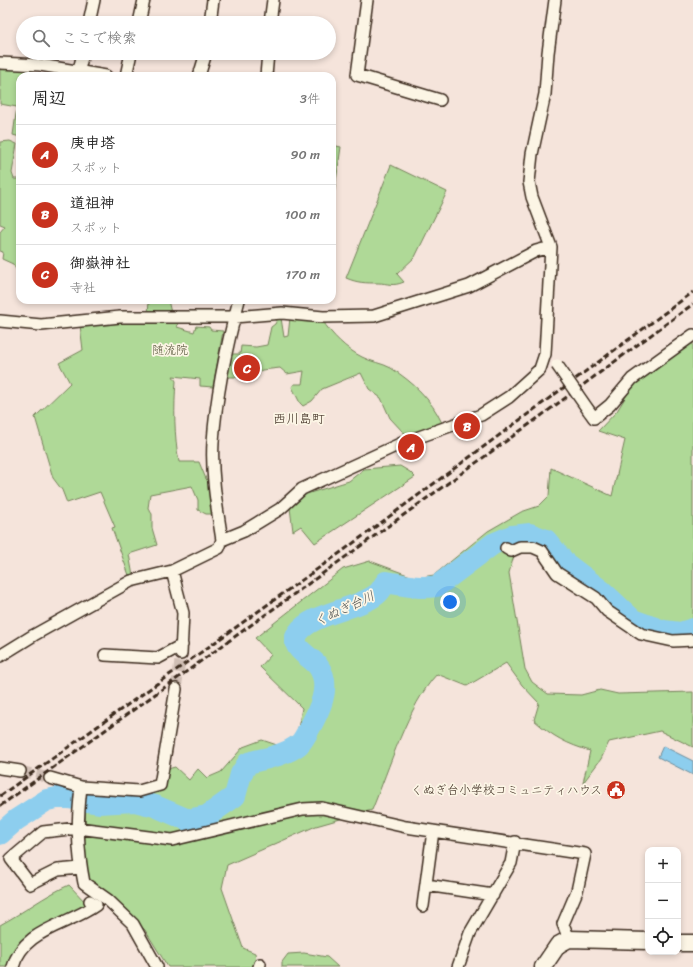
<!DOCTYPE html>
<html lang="ja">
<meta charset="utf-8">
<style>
:root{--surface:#fff;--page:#f2f2f2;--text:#222;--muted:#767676;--line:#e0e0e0;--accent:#c8321e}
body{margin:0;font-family:Sriracha,"Klee One",sans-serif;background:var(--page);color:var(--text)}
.controls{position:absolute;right:12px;bottom:12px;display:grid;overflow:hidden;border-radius:8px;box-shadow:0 2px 6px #0003}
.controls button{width:36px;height:36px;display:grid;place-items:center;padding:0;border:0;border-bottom:1px solid var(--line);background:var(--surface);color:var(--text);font:20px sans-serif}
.you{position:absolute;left:450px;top:602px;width:14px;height:14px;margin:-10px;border:3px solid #fff;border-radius:50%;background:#1a73e8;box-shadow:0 0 0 6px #1a73e833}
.badge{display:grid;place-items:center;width:26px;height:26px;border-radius:50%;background:var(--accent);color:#fff;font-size:13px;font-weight:700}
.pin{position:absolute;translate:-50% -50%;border:2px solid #fff;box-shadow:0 1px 4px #0006}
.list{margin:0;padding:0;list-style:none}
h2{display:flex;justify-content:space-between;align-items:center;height:52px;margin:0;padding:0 16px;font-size:17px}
h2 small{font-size:13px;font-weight:400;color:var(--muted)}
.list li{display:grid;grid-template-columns:26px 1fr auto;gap:12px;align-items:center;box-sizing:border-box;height:60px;padding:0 16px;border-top:1px solid var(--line)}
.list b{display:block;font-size:15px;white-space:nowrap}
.list p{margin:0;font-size:13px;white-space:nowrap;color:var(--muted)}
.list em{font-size:13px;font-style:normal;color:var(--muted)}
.icon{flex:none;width:22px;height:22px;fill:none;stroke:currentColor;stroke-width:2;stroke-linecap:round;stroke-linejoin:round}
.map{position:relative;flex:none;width:693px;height:967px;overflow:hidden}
.search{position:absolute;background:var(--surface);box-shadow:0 2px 6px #0003;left:16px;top:16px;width:320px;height:44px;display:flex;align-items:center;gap:10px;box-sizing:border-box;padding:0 14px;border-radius:22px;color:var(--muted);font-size:15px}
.panel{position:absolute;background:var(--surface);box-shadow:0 2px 6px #0003;left:16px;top:72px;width:320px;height:232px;border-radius:12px}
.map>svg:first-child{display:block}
</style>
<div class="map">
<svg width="693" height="967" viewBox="0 0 693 967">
<rect width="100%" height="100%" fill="#f5e4db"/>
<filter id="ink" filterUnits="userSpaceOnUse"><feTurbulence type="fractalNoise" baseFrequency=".025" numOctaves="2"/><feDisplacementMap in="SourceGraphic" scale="8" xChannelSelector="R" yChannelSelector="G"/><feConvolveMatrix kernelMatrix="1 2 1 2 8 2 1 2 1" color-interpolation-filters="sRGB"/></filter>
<g filter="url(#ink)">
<path fill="#afd997" stroke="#75825a" d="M0,67l33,2v7h-13v61l-7,-2 4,-28 -17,-3z
M10,141l7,3 -5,29 2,6h6v94l-3,-2 -4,-7 -11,-5 1,-7 -3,-1v-19l5,-6 -5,-2v-82z
M332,145l9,2 -9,62z
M391,165l56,27 -32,65 -18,17 7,8c-12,5 -16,1 -26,1 -13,0 -20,0 -32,-5z
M168,300l3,13 -23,1 1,-13z
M278,318h3l3,19 4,-1 2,-18 32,2c10,15 24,29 40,37 9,5 20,6 29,11 23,15 40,31 51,55l-32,13 -7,-4 -13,-14 -9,-20 -12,-9 -8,-16 -39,16 -10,12 -9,5 -3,-3 -8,-16 2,-3h8l2,-13 -17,3 -7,-6 -18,2 -9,5 -10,2h-18l5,-23h10l1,-8 15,1 11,-2 4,-18 4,-3z
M116,320h63l-2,7 17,5 2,-6 13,1 2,3 12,1 -10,56 -13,-1v-7l-27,-3 3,5c-2,27 -2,54 3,81h20l7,17 6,5 3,30h-9l-8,-4v-10l-6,-14 -42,8 -2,14 4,6v14l5,17 -28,9 4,22 -3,2 -18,-50 3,-1 -15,-35 -33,11 -5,-13 -9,-12 -18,-61 35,-34 -11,-20 24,-13 -3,-25z
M693,341v293l-14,3 -36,-7 -85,-61 -10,-14 -31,-10 -8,28 16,96 7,13 16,12 33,1 19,-5 18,4 75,-2v55l-33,-16 -51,11 -8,17 -18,24 7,-32c-23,-7 -37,-14 -56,-31l5,-17 -17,-18 -16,-22 -39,23 -30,-12c-29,31 -48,95 -65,136l-56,16 -89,39 -5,23 21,60 12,5 1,7 -3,7h-85l-23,-37 -26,-25 -31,-25 -4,-19 2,-64 45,2 30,-8 3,-21 11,-3 14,13 9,-11 9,9 14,-6 22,-25 19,-7 18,6 17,-13 5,-25 -42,-41 11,-12 -16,-17 88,-69 27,-8 46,17 18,-3 54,-44 33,-19 18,-6 10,-10 2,-28 61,28 13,-56 -27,-9 19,-20 14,-23 23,-21z
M400,466l10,6 5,5 -100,66 -14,-17 -8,5 -3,-23 10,-12 49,-15 15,-12z
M69,885l19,20 -64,34 -7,9 -6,19h-11v-42c24,-13 44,-29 69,-40z
M304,953l23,4 11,10h-56v-5l6,-8z"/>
<path fill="#8dceee" stroke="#6c8c9b" d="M663,746l30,15v14l-35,-18z"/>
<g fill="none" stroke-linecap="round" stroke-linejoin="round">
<path stroke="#8dceee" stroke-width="22" d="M0,834l16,-14 31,-20 15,-3 37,6 36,-2 20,5 33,14 19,-4 28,-20 6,-22 7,-11c17,-5 35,-7 49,-17 5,-3 8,-10 11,-15 10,-18 25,-45 10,-65 -6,-9 -30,-18 -20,-33 13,-20 61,-24 79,-39 4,-3 6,-8 9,-12 17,3 34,7 51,4l56,-42 19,-8 18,-2 16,6 19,23 37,28 31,29 31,11 16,2 13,-4"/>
<path stroke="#d0bfb5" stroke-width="11" stroke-dasharray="11 5.5" stroke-linecap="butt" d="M176,689l5,-35
M20,771l30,7"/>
<g stroke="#3b2a1e" stroke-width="14">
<path id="street" d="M367,0l-10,75 83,25
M89,23l5,-23
M139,23l5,-23
M210,23l3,-23
M270,23l3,-23
M0,63l40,2 66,11
M79,70l4,-17
M126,76l5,-23
M199,76l7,-23
M266,76l2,-23
M0,321l41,4 79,-8h114l48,-4 41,4 51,-1 95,-30 67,-35 15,-4
M589,411l5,7 16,-13 22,-26 61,-44
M222,540l22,-9 36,-22 22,-20 100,-46 79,-28 28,-18 31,-28 5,-15 6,-107 -19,-50 -3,-15 3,-28 13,-60 3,-41 7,-53
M506,548l5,3 9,-4h13l9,4 15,22 39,25 11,13 34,23 32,7 20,-1
M172,571l11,42 -2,41
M105,655l53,3 24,-13
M0,656l34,-21 97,-54 41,-10 47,-23 3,-8c-5,-32 -11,-66 -9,-98 3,-45 14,-98 26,-142
M0,768l20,3
M50,778l31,9 58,4 21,-6 16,-96
M81,787c-4,35 -4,61 3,96l24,17 25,24 24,43
M81,868l-23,2 -28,14 -19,-25 32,-27 35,-4 94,12 131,-31 19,-1 84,19 179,27 -8,37 -14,33 6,15
M426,885l67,10
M423,906l10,-75
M13,967c10,-38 54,-41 83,-62l-6,-4
M259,967l1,-3
M458,967l12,-34 41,-70 4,-21"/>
</g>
<g stroke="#3b2a1e" stroke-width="19">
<path id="secondary" d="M678,943h15
M543,967l15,-22 11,-6 79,2"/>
</g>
<use href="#street" stroke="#fcf5e5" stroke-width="11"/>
<use href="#secondary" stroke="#fcf5e5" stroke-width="16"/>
<path stroke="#3b2a1e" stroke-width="3" stroke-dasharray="6 3" stroke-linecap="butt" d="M0,796l344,-246 349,-258
M0,806l534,-385 159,-117"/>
<g stroke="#3b2a1e" stroke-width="14" stroke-linecap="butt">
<path id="street-bridge" d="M557,365l32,46"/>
</g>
<use href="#street-bridge" stroke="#fcf5e5" stroke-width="11"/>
</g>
</g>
<defs>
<g id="civic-disc" transform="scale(1)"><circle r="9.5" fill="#c8321e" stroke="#fcf5e5"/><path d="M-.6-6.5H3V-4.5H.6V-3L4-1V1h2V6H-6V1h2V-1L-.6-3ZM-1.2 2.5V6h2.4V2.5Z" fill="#fff"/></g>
</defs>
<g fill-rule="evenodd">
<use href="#civic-disc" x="616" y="790"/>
</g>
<g text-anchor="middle" stroke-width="3.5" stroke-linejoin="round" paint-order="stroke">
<g font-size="12" fill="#58563c" stroke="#fcf5e5">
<text x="170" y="354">随流院</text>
</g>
<g font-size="12" fill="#3b2a1e" stroke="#fcf5e5" text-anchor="end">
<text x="602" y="794">くぬぎ台小学校コミュニティハウス</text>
</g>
<g font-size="13" fill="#3b2a1e" stroke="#fcf5e5">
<text x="299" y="423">西川島町</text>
</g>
<g font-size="13" font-style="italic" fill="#505352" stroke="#fcf5e5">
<text transform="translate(344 608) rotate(-25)" y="5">くぬぎ台川</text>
</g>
</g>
</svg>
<div class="controls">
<button>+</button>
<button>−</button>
<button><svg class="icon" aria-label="locate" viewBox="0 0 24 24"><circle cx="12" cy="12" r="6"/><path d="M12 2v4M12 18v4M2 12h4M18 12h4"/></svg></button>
</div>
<div class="you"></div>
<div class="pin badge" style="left:411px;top:447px">A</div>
<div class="pin badge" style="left:467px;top:426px">B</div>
<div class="pin badge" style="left:247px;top:368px">C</div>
<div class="search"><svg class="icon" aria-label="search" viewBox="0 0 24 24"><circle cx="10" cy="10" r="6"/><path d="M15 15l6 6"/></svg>ここで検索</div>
<section class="panel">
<h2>周辺<small>3件</small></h2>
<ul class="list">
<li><span class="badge">A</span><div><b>庚申塔</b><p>スポット</p></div><em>90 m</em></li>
<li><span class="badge">B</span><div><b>道祖神</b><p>スポット</p></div><em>100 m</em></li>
<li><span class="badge">C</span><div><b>御嶽神社</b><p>寺社</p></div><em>170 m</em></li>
</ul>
</section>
</div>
